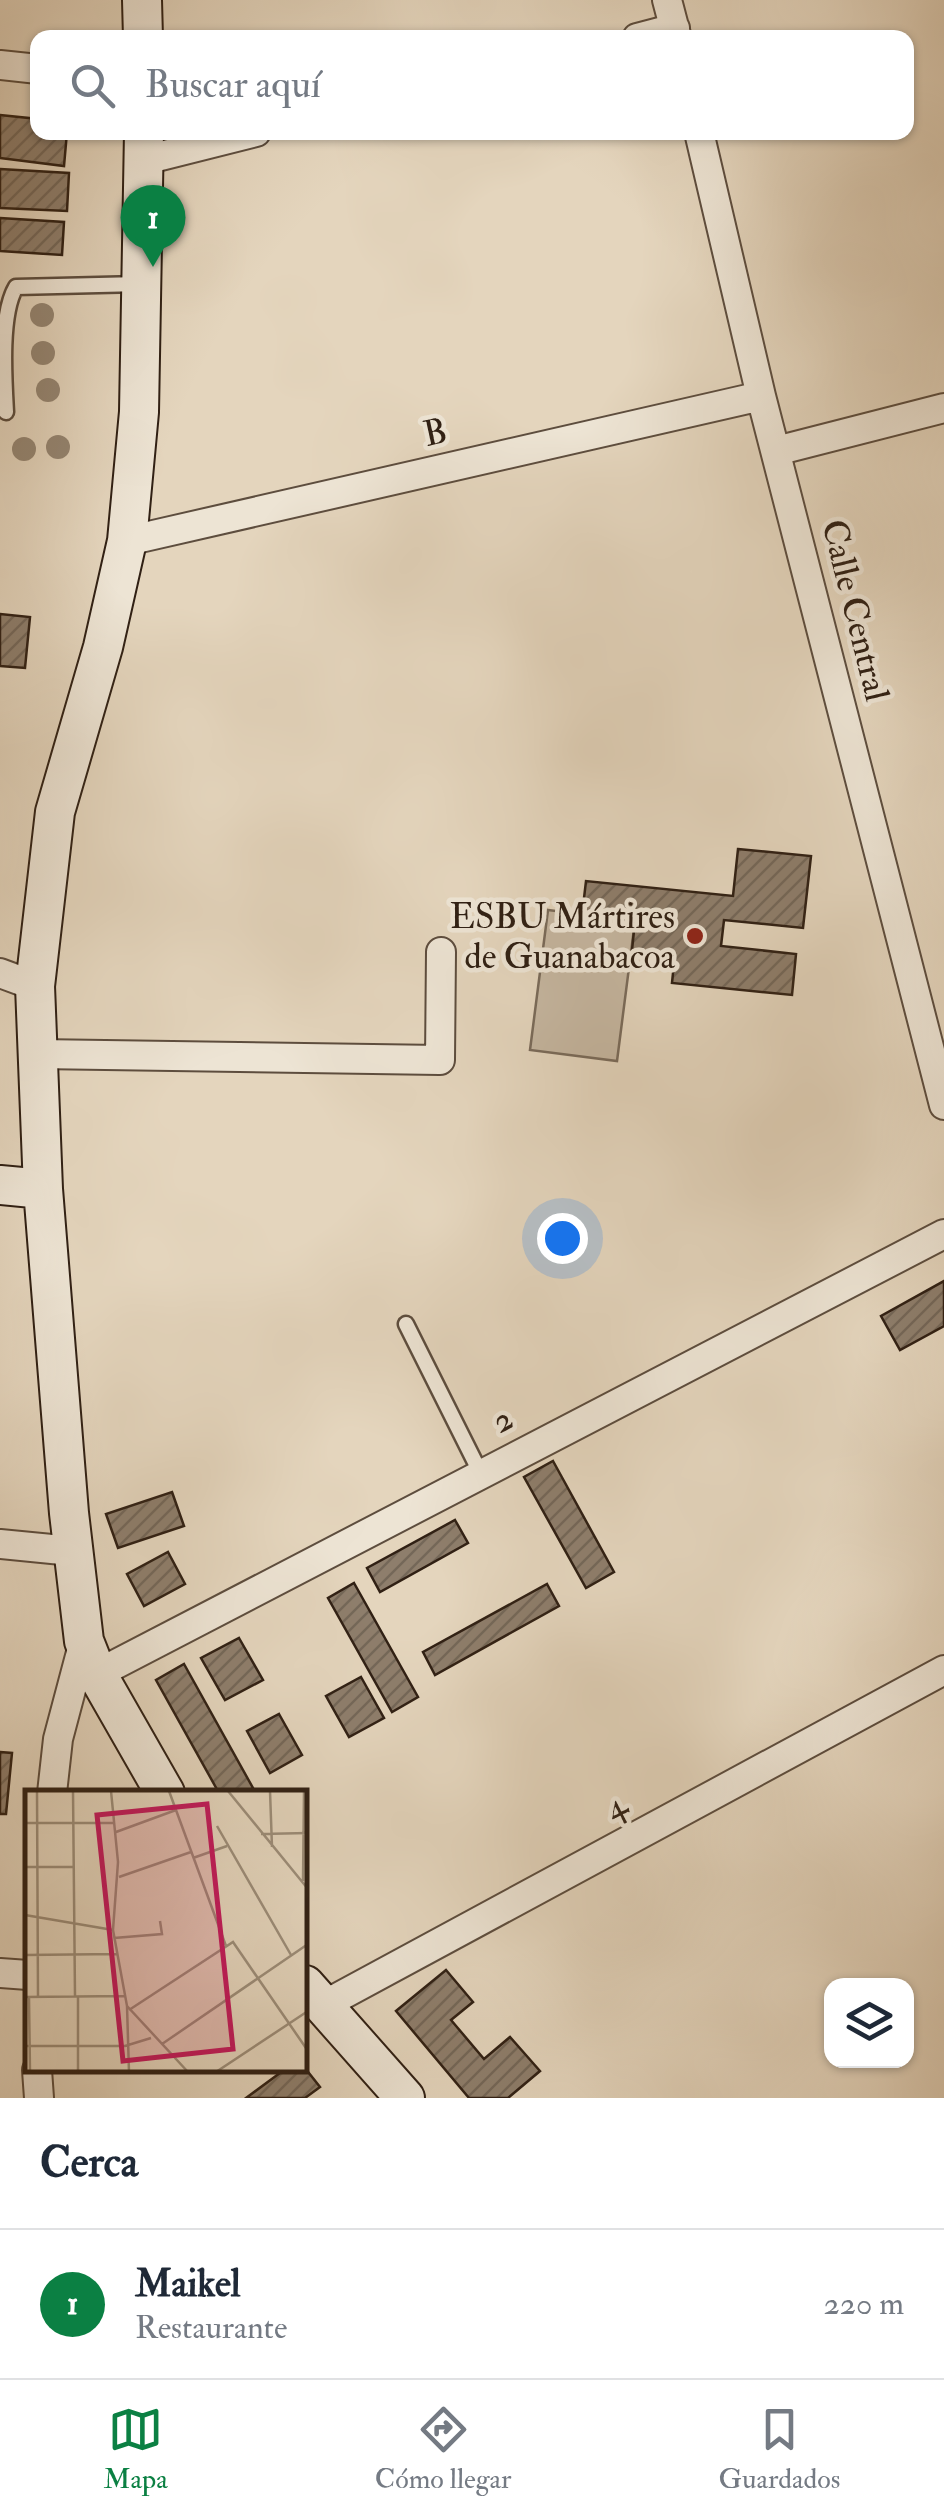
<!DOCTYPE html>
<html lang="es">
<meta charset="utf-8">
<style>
:root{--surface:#fff;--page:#f2f2f3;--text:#1f2937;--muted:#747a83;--line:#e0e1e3;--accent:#0b8043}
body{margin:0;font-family:"IM FELL Double Pica",serif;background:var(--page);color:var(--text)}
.controls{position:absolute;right:30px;bottom:30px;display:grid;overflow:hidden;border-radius:20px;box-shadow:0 2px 8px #0004}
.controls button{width:90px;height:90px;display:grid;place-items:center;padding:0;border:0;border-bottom:2px solid var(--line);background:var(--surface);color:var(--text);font:50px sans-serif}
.you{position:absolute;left:562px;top:1238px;width:35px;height:35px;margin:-25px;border:8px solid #fff;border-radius:50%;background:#1a73e8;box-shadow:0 0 0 15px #1a73e833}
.badge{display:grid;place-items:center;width:65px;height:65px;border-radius:50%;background:var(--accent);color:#fff;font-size:32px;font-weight:700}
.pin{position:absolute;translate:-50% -82px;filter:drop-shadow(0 2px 5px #0008)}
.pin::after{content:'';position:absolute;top:52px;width:35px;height:30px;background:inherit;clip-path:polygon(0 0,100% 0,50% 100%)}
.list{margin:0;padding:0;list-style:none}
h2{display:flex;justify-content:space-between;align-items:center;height:130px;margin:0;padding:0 40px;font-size:42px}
h2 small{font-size:32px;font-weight:400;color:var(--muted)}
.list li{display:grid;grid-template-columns:65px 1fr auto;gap:30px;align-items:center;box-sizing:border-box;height:150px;padding:0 40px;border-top:2px solid var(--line)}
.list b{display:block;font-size:38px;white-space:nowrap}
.list p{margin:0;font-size:32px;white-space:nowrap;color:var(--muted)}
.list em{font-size:32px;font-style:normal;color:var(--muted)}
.icon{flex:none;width:55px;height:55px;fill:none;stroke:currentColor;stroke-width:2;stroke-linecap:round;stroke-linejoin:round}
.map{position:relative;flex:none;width:944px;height:2098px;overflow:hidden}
.search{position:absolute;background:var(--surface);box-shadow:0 2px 8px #0004;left:30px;right:30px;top:30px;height:110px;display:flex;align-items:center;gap:25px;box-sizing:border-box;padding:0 35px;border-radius:20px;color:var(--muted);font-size:38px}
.sheet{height:280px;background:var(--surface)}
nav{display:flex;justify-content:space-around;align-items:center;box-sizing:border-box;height:140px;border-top:2px solid var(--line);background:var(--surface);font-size:28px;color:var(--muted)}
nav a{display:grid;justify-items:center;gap:5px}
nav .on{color:var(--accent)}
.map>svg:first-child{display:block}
</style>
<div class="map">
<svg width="944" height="2098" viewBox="0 0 944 2098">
<defs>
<pattern id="building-hatch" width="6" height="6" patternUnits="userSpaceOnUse" patternTransform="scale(2.5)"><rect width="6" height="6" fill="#8e7e6c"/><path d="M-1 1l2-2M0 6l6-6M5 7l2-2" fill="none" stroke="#746758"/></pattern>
</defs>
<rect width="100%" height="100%" fill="#e4d5bd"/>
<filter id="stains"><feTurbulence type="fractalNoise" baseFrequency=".002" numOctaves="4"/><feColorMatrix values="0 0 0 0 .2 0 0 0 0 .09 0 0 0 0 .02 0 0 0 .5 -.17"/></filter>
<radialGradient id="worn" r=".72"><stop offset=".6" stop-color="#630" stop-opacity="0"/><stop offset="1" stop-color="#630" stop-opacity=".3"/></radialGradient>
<path fill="#c5b6a0" stroke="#7a6b5a" stroke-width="2.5" d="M548,910l87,11 -18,140 -87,-11z"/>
<path fill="url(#building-hatch)" stroke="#302014" stroke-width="2.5" d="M0,115l38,4v13h29l-3,34 -64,-8z
M0,169l69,4 -2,38 -67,-3z
M0,218l64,4 -2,33 -62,-4z
M0,614l30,3 -5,51 -25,-2z
M738,849l73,7 -8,72 -79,-8 -3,26 75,8 -4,41 -120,-12 3,-29 -43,-4 3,-29 -53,-6 4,-34 147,15z
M944,1281v45l-44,24 -19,-34z
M553,1461l61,111 -28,16 -62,-111z
M172,1492l12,34 -66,22 -12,-34z
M455,1520l13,23 -88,49 -13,-24z
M168,1552l17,32 -41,22 -17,-32z
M354,1583l64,114 -26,15 -64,-114z
M547,1584l12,22 -124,69 -12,-23z
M239,1638l24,42 -38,20 -24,-42z
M184,1664l69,124 -9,5h-25l-63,-113z
M361,1677l23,41 -35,19 -23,-41z
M279,1714l23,41 -32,18 -23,-42z
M0,1752l12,1 -6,61h-6z
M446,1970l27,32 -22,18 33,39 26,-22 30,34 -32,27h-39l-73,-87z
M305,2068l15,19 -15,11h-59l38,-28h21z"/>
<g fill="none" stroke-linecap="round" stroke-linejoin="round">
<g stroke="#5d4d3e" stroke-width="19">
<path id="lane" d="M6,412c-2,-35 -6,-98 10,-125l124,-3
M406,1324l74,148"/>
</g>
<g stroke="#5d4d3e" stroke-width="32">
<path id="street" d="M667,0l10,38
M637,38l38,-10
M0,65l38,4
M699,132l62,264 183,709
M145,160l111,-28
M776,451l168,-43
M127,541l634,-145
M0,973l35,13
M38,1054l402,6 1,-108
M0,1544l72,7
M97,1674l847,-440
M52,1793l6,-54 26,-98
M0,1973l28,2
M322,2006l622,-336
M37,2070l2,28"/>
</g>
<g stroke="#302014" stroke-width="42">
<path id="secondary" d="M142,0l1,38
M144,132l-5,280 -12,129 -24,106 -48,165 -20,174 8,203 26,324 15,128 13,33 68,119
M0,1185l43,4
M305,1985l100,113"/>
</g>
<use href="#lane" stroke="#ede4d4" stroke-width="14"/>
<use href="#street" stroke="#ede4d4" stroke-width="28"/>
<use href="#secondary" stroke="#ede4d4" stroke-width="38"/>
</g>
<g fill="#958673">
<circle cx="42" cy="315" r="12"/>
<circle cx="43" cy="353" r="12"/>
<circle cx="48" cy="390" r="12"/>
<circle cx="58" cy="447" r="12"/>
<circle cx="24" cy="449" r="12"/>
</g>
<circle fill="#8f2418" stroke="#ede4d4" stroke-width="4" cx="695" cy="936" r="10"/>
<g text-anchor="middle" stroke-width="9" stroke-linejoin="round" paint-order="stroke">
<g font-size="35" fill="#302014" stroke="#ede4d4">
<text transform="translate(435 432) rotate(-13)" y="12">B</text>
<text transform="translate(856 610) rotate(76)" y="12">Calle Central</text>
<text transform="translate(502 1419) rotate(-27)" y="12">2</text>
<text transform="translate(615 1805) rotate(-28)" y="12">4</text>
</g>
<g font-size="35" fill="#302014" stroke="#ede4d4" text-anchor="end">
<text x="675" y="928">ESBU Mártires<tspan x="675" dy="40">de Guanabacoa</tspan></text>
</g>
</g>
<g transform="translate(25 1790)">
<rect width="282" height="282" fill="#e4d5bd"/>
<path fill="none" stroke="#9c8d79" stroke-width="2.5" d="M12,1l1,206M48,1l2,205M86,1l7,71 -5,68 14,76 61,66M144,1l57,155M203,1l80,98M245,1l2,56M0,33h90M192,36l74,129M91,42l60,-22M236,44l47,-1M168,68l34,-12M0,77h48M94,87l72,-25M278,91l1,-90M0,125l88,15M89,148l48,-4 -2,-13M0,165l92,-1M0,207l100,-1M4,207l1,75M102,216l2,66M104,220l104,-68 75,109M137,254l146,-100M0,256h100l26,-8M53,282v-76M191,282l92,-61"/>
<path fill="#c2185b" fill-opacity="0.15" stroke="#c2185b" stroke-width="5" d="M182,14l26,245 -110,12 -26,-246z"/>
<rect width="282" height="282" fill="none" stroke="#302014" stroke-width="5"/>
</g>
<rect width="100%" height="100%" filter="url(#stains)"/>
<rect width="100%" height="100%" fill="url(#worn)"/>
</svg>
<div class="controls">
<button><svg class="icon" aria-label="layers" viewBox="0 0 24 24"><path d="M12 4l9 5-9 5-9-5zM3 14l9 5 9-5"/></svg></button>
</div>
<div class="you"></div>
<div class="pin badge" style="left:153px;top:267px">1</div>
<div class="search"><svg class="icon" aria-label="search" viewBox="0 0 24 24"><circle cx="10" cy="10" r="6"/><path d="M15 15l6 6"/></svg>Buscar aquí</div>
</div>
<section class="sheet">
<h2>Cerca<small></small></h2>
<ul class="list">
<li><span class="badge">1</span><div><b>Maikel</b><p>Restaurante</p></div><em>220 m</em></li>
</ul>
</section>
<nav>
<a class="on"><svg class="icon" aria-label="map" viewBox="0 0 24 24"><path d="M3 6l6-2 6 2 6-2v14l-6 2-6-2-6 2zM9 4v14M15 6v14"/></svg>Mapa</a>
<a><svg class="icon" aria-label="directions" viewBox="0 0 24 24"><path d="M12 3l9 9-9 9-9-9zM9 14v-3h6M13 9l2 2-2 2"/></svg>Cómo llegar</a>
<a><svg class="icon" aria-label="saved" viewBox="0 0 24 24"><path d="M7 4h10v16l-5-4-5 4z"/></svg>Guardados</a>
</nav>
